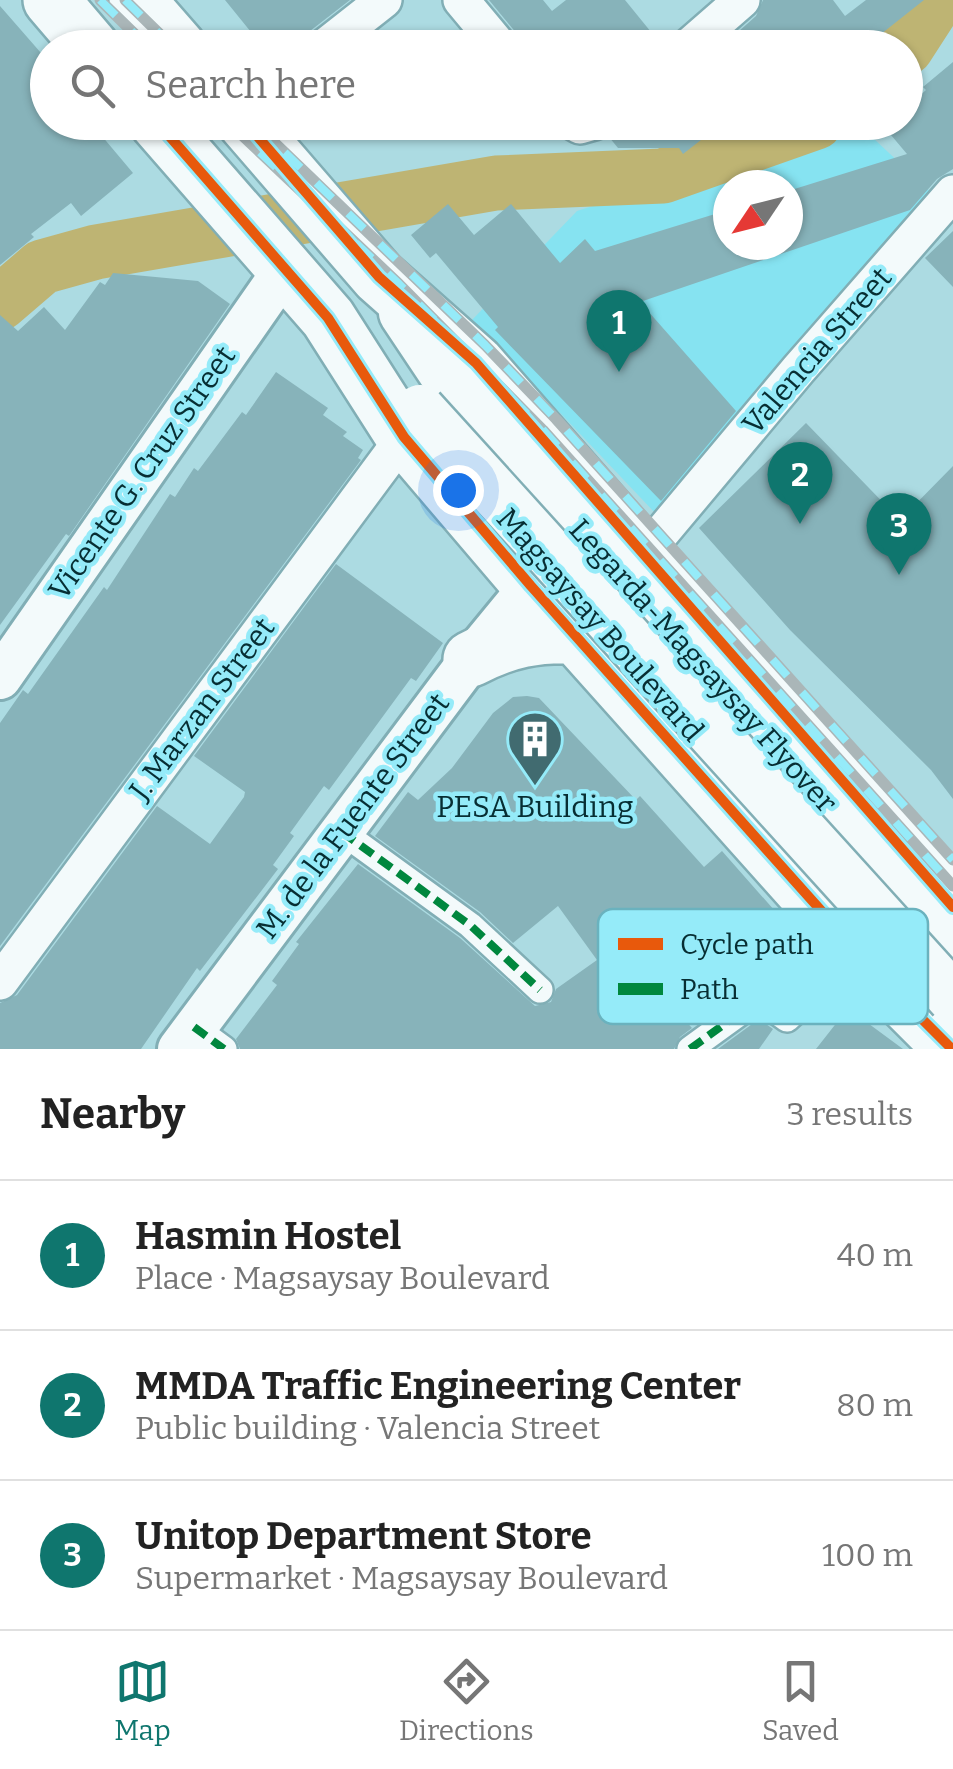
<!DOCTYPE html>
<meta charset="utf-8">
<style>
:root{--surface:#fff;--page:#f2f2f2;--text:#222;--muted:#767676;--line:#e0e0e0;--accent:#0f766e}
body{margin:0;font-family:Bitter,serif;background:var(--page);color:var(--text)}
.compass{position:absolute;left:713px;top:170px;width:90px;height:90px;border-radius:50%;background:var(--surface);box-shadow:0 2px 8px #0004;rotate:235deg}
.you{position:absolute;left:458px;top:490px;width:35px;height:35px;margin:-25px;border:8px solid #fff;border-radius:50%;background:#1a73e8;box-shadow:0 0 0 15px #1a73e833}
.badge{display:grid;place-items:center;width:65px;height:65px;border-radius:50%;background:var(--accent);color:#fff;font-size:32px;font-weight:700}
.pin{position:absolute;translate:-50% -82px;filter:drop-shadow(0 2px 5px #0008)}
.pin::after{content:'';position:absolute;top:52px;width:35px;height:30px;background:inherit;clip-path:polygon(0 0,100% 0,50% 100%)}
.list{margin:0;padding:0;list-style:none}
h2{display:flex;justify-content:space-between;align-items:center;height:130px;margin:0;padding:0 40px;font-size:42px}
h2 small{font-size:32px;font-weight:400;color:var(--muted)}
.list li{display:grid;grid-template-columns:65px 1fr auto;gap:30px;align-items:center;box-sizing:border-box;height:150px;padding:0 40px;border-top:2px solid var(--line)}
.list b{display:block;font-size:38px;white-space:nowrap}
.list p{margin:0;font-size:32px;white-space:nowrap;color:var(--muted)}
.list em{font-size:32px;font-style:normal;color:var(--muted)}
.icon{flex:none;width:55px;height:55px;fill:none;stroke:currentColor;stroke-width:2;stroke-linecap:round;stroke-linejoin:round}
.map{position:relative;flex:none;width:953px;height:1049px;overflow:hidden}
.search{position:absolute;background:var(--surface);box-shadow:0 2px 8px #0004;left:30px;right:30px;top:30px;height:110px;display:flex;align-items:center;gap:25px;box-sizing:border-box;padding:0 35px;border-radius:55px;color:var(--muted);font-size:38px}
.sheet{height:580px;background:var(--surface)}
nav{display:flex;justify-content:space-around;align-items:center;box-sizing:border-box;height:140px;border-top:2px solid var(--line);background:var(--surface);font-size:28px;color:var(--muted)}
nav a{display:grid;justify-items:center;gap:5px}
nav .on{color:var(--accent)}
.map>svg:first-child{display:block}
</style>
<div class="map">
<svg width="953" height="1049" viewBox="0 0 953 1049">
<rect width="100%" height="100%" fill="#acdbe2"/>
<path fill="#86e3f1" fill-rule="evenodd" d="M850,123h7l79,74 -279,318 -185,-195 105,-109zM728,185h60v60h-60z"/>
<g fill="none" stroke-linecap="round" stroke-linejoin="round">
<path stroke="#beb473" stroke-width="55" d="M906,48l31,-48
M0,303l42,-36 54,-15 400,-69 167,-7 153,-54"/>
</g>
<path fill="#87b3ba" d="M225,0h125l-40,31 -8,17h-38z
M489,0h54l9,11 14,-11h59l39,48h-142l-5,-14z
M763,0h70l12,16 21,-16h58l-53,42 -3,-5 -13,11h-135l36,-32z
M0,6l48,55v61h29l12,14 7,-7 37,44 -52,43 -10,-13 -40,31 3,3 -34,28z
M953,62v107l-16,10 -27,31 -270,92 96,109 -75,90 -166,-171 3,-3 -62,-74 -6,5 -19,-23 37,-31 26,31 37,-31 49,59 25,-24 10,12 133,-41v35h60v-54l119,-37 -27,-32h26v-14l20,-18 -3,-3z
M615,122h109l-41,32 -4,-6h-61l-9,-11z
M953,231v56l-28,-29z
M113,273l85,8 32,23 -161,232 -3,-2 -66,91v-310l18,16 26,-24 21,23 35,-48 5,3z
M276,372l52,36 -5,7 24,17 -4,4 20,14 -5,8 3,2 -361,486v-223l23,-33 5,4 76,-107 3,3 63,-96 5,3 19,-29 4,3 44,-59 4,3z
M806,423l94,97 53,-54v333l-22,-29 -141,-140 -91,-102z
M336,564l107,79 -27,38 -5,-3 -82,112 -5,-4 -34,47 4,3 -21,29 5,4 -78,102 -3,-3 -56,81h-141v-46l17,-8 140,-189 53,38 34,-47 1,-5 -51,-36z
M527,696l12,2 97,102 4,-4 64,71 18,-16 97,110 -12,18 -21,19 -18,-12 -10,-3 -27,16 -64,-72 -31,39 56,62 -12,9 -6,12h-434l-4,-10 41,-54 -5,-4 27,-37 -3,-2 62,-78 102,74 75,68 16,-4 5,-13 41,-29 -39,-54 -45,37 -33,-31 -105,-76 33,-44 10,8 34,-32 41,-55 20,-16z
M849,1007l16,14 38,28h-87z
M759,1019l14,10 -14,20h-41z"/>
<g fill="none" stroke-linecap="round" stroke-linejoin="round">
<g stroke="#81aeb5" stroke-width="30">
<path id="pedestrian" d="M342,832l128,93 70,65
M194,1027l30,22
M690,1049l69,-50 28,20 72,-66"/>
</g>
<g stroke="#81aeb5" stroke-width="40">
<path id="minor" d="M461,0l40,48
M323,48l61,-48
M687,48l55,-48
M573,122l7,4 14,-4
M643,555l155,-185 155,-177
M0,982l404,-545"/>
</g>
<g stroke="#81aeb5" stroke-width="48">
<path id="tertiary" d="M0,678l285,-409
M179,1049l292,-390 60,-73"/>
</g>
<g stroke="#81aeb5" stroke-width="55">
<path id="secondary" d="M404,313l48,72 501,562"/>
</g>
<g stroke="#81aeb5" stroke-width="60">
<path id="primary" d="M51,0l41,48
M137,0l42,48
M157,122l171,196 76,119 127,149 354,396 67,67
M245,122l134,155 97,86 477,544
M471,659c36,-19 66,-25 106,-23"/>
</g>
<use href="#pedestrian" stroke="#f3fafb" stroke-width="25"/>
<use href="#minor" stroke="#f3fafb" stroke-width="35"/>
<use href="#tertiary" stroke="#f3fafb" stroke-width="42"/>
<use href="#secondary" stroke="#f3fafb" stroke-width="50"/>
<use href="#primary" stroke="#f3fafb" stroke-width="55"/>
<g stroke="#aab6b8" stroke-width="11">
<path id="rail" d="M100,0l49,48
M125,0l49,48
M228,122l171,162 144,146 410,456
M253,122l232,223 71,74 397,441"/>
</g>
<use href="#rail" stroke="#95ebf9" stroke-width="8" stroke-dasharray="22" stroke-linecap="butt"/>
<g stroke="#81aeb5" stroke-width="55" stroke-linecap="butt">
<path id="secondary-bridge" d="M420,410l533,588"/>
</g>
<use href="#secondary-bridge" stroke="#f3fafb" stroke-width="50"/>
<path stroke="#00873e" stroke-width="8" stroke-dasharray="15 8" stroke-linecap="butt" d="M342,832l128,93 70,65
M194,1027l30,22
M690,1049l69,-50 28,20 72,-66"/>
<g stroke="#95ebf9" stroke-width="16">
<path id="cycleway" d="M157,122l171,196 76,119 127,149 354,396 67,67
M245,122l134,155 97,86 477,544"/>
</g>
<use href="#cycleway" stroke="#e8590c" stroke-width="10"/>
</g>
<defs>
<g id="building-pin" transform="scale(2.875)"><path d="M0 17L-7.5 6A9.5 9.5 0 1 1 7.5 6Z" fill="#416b70" stroke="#95ebf9"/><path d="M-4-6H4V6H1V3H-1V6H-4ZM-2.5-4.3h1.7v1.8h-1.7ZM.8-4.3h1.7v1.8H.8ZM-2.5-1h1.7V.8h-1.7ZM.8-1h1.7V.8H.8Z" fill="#fff"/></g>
</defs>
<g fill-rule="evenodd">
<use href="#building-pin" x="535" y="739"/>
</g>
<g text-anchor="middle" stroke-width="9" stroke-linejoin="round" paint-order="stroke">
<g font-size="30" fill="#072e33" stroke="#95ebf9">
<text transform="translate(817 351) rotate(-49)" y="10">Valencia Street</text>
<text transform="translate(142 473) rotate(-55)" y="10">Vicente G. Cruz Street</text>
<text transform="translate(600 625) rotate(49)" y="10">Magsaysay Boulevard</text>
<text transform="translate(703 666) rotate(48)" y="10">Legarda-Magsaysay Flyover</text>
<text transform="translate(202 709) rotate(-53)" y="10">J. Marzan Street</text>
<text transform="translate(353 816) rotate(-53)" y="10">M. de la Fuente Street</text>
</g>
<g font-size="30" fill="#072e33" stroke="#95ebf9">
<text x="535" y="817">PESA Building</text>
</g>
</g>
<rect x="598" y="909" width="330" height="115" rx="15" fill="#95ebf9" stroke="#6ab2be" stroke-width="2.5"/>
<rect x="618" y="938" width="45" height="12" fill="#e8590c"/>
<rect x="618" y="983" width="45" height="12" fill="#00873e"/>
<g font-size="28" fill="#072e33">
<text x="680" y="954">Cycle path</text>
<text x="680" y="999">Path</text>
</g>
</svg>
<svg class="compass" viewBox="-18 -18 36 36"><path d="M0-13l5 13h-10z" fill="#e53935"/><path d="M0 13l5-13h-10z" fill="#767676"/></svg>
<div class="you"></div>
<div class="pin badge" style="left:619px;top:372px">1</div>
<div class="pin badge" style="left:800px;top:524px">2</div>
<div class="pin badge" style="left:899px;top:575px">3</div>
<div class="search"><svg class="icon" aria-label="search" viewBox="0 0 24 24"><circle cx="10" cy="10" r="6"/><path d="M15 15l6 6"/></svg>Search here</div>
</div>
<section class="sheet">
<h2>Nearby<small>3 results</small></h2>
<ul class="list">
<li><span class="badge">1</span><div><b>Hasmin Hostel</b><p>Place · Magsaysay Boulevard</p></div><em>40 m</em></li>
<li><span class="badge">2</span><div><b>MMDA Traffic Engineering Center</b><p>Public building · Valencia Street</p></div><em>80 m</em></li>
<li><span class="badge">3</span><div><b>Unitop Department Store</b><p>Supermarket · Magsaysay Boulevard</p></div><em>100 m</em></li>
</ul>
</section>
<nav>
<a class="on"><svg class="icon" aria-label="map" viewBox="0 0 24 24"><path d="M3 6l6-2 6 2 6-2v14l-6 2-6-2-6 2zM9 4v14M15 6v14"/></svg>Map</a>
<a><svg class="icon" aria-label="directions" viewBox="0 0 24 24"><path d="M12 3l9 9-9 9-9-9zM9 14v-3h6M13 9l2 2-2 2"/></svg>Directions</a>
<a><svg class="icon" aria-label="saved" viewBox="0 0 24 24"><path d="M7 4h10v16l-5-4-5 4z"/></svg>Saved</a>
</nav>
